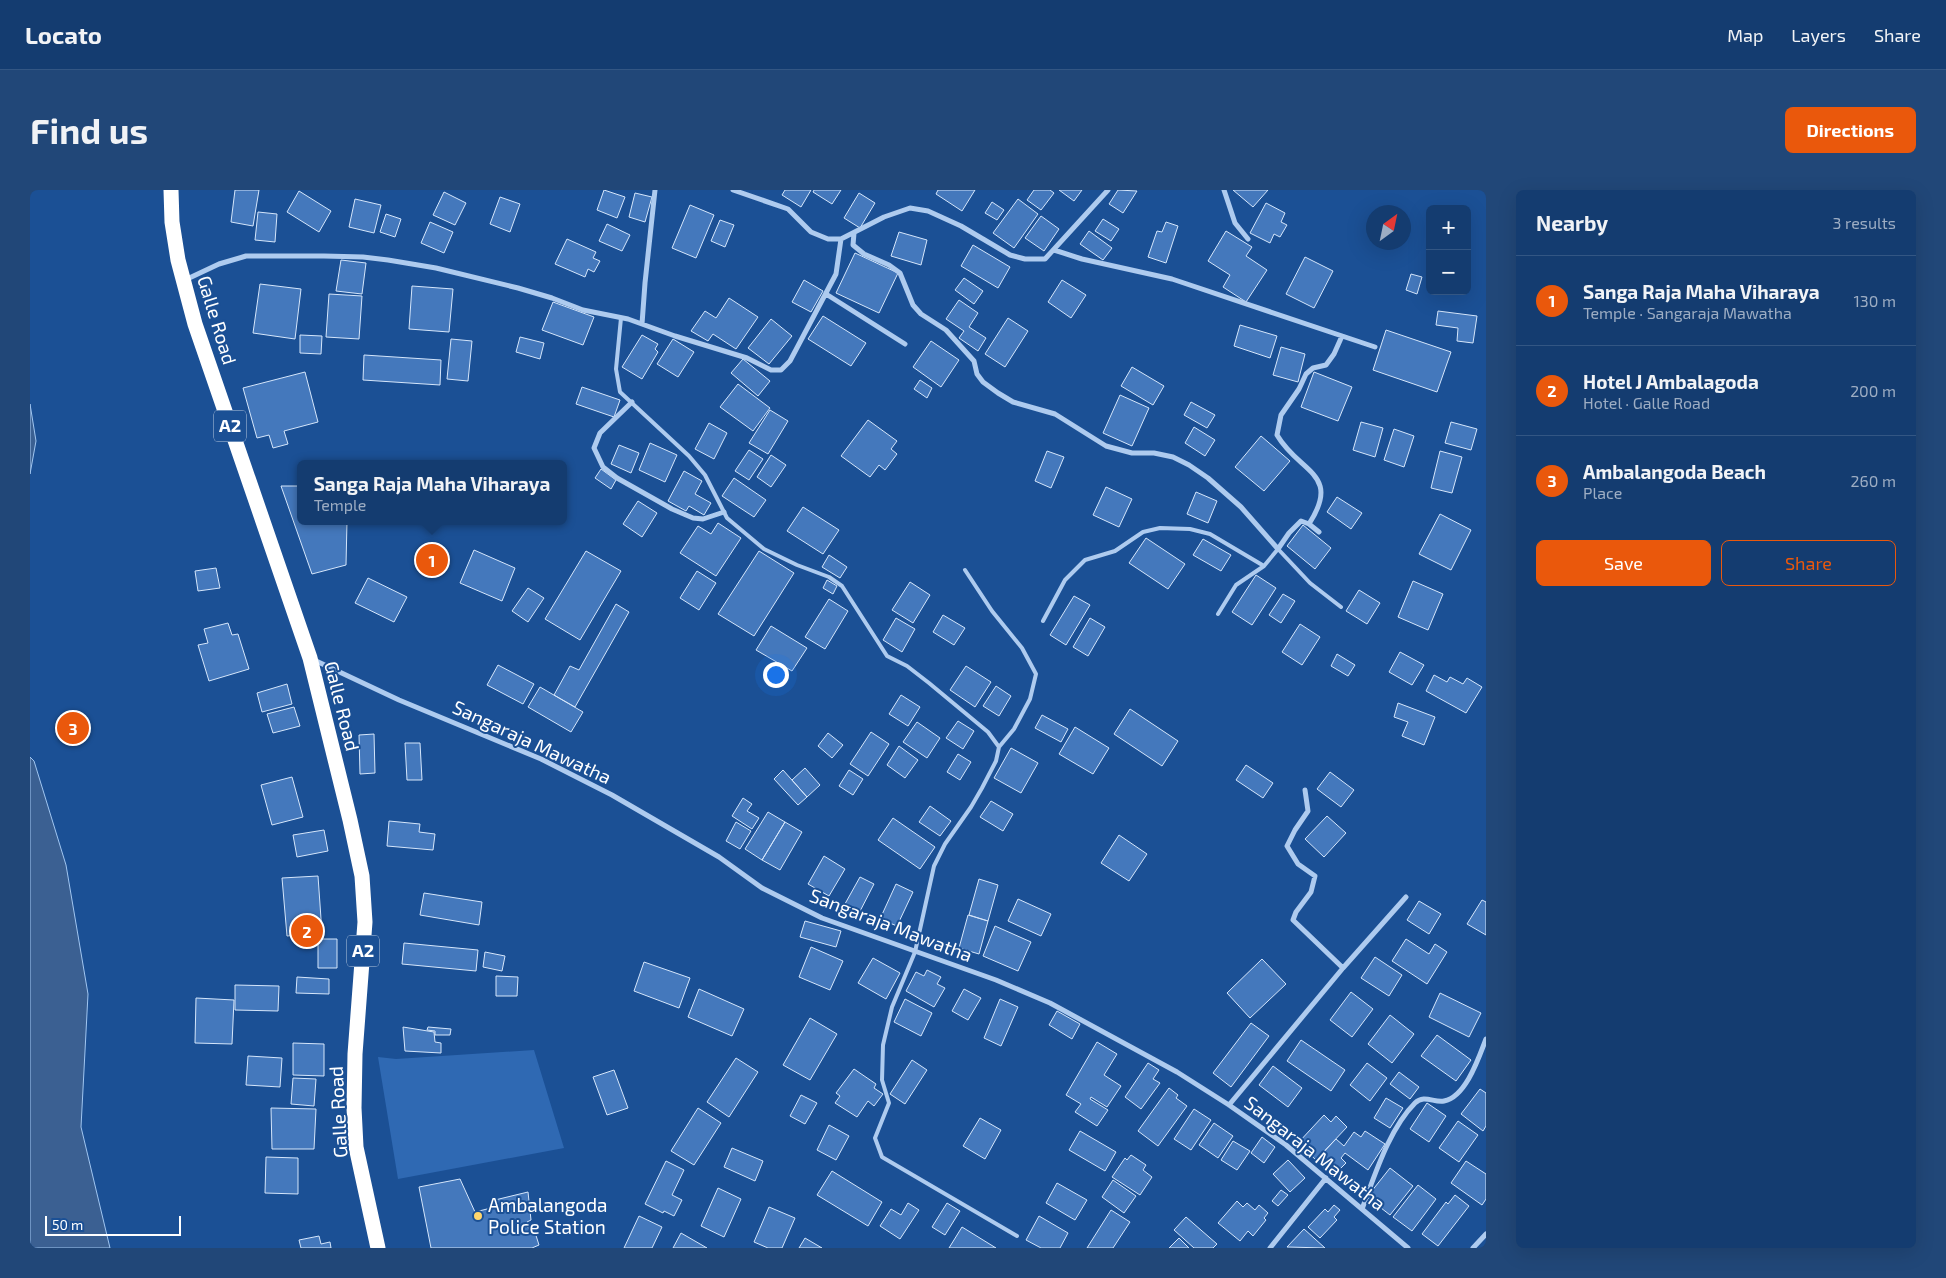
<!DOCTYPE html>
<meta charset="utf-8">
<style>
:root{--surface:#143c70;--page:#214778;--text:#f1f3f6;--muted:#9dadc3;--line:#335683;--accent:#ea580c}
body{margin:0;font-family:"Exo 2",sans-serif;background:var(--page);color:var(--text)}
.controls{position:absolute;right:15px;top:15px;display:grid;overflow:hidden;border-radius:8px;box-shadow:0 5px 20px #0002}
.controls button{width:45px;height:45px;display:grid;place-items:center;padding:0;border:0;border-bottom:1px solid var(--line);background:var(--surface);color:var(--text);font:25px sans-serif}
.compass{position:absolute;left:1336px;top:15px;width:45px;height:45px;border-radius:50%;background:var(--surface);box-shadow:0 5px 20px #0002;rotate:33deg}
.scale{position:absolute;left:15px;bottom:12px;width:136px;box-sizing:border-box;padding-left:5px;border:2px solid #fff;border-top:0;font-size:14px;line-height:18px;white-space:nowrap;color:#fff;-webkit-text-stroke:4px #1b5095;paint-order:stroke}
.you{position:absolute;left:745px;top:484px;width:18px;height:18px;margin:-12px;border:4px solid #fff;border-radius:50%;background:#1a73e8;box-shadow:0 0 0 8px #1a73e833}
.badge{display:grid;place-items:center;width:32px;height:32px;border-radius:50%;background:var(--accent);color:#fff;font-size:16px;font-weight:700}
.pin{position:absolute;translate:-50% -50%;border:2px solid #fff;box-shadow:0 1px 5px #0006}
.popup{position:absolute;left:267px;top:270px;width:270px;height:65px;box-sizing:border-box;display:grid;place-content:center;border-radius:8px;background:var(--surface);filter:drop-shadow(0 1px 4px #0005);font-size:16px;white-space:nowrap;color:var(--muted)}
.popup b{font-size:19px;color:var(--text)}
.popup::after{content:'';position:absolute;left:50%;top:100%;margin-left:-10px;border:10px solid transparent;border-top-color:var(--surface)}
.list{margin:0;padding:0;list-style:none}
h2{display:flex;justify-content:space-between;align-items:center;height:65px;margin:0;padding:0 20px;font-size:21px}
h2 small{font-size:16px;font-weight:400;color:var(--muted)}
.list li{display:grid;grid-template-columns:32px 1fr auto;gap:15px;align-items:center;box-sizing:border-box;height:90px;padding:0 20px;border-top:1px solid var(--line)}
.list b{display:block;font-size:19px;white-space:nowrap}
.list p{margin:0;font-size:16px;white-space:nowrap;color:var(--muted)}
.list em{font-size:16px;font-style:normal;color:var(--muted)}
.actions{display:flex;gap:10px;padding:15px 20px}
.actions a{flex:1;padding:11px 0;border:1px solid var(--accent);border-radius:8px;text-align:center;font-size:18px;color:var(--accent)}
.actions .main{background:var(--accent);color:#fff}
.map{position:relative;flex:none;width:1456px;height:1058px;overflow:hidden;border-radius:8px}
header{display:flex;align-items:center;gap:30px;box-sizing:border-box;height:70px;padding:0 25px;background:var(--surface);border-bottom:1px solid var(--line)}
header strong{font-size:24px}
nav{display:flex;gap:28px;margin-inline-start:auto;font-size:18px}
.intro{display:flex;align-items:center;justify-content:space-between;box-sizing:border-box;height:120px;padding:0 30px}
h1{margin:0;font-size:35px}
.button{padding:12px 22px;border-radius:8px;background:var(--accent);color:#fff;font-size:18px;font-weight:700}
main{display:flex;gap:30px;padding:0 30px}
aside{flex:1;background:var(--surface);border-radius:8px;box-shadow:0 5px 20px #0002}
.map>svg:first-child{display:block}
</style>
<header>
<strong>Locato</strong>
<nav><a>Map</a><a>Layers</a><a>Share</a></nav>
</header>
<div class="intro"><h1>Find us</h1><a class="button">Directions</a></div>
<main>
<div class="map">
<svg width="1456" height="1058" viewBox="0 0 1456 1058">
<rect width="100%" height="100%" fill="#1b5095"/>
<path fill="#2f69b3" d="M504,860l30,98 -166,31 -20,-122 18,2z"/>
<path fill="#3b6092" stroke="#a1c6f1" d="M0,214l6,37 -6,33z
M0,567l4,4 32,104 22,129 -7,133 29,121h-80z"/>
<path fill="#4478bc" stroke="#d5e6fb" d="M205,0h24l-6,36 -22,-4z
M574,0l21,7 -8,21 -20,-8z
M755,0h26l-10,17 -19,-12z
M784,0h27l-9,14 -19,-12z
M908,0h37l-13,21 -26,-17z
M1004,0h16l4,3 -13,17 -14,-10z
M1029,0h23l-8,11z
M1088,0l19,1 -14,22 -14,-9z
M1203,0h35l-15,17z
M269,1l32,20 -12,21 -32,-20z
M414,2l22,11 -11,22 -22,-10z
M605,3l17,4 -7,25 -16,-5z
M829,3l16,10 -15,25 -16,-10z
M470,7l20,7 -10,28 -20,-8z
M325,9l26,6 -7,28 -25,-6z
M988,9l20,15 -24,34 -21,-15z
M962,12l12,8 -7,10 -12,-7z
M1236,13l19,10 -4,9 6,3 -7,12 -6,-3 -4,9 -20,-10z
M660,15l24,10 -18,43 -24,-10z
M228,22l19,2 -2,28 -20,-2z
M356,24l15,5 -6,18 -15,-5z
M1011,26l18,13 -15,22 -19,-13z
M1073,29l16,10 -8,12 -16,-10z
M690,30l14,5 -9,22 -14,-6z
M400,32l23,10 -9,21 -23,-10z
M1136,32l12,4 -12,37 -18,-6 9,-26 5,1z
M577,34l23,11 -8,16 -23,-10z
M1059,41l23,17 -9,12 -23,-16z
M1196,41l26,16 -6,9 21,14 -21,32 -23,-15 7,-12 -22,-14z
M869,42l28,8 -6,25 -30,-9z
M537,49l29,13 -3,6 7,3 -6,11 -6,-3 -3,8 -30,-13z
M943,55l37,22 -12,21 -37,-22z
M825,63l43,20 -19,40 -43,-20z
M1275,67l28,14 -19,37 -28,-14z
M311,70l25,3 -4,31 -26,-3z
M1381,84l11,3 -5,17 -11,-4z
M934,88l19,13 -9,13 -19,-14z
M774,90l19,11 -12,21 -19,-10z
M1032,90l24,15 -15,23 -23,-16z
M230,94l41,5 -6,50 -42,-6z
M382,96l41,3 -4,43 -40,-3z
M299,104l33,2 -3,43 -33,-2z
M699,108l29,19 -22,32 -23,-15 -5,7 -17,-10 14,-20 11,7z
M929,110l19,13 -9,14 17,11 -8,13 -19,-13 5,-7 -18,-12z
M523,112l41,15 -11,28 -41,-15z
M1408,121l39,5 -4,27 -16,-2 1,-13 -22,-3z
M793,126l43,27 -15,23 -43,-27z
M978,128l20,13 -23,36 -20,-13z
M741,129l21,17 -23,28 -21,-16z
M1210,135l37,11 -7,22 -36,-12z
M1356,140l65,22 -14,40 -64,-22z
M270,145l22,1 -1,18 -21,-1z
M612,145l16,9 -3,5 3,3 -16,27 -20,-12z
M490,147l24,6 -4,16 -24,-7z
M421,149l21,2 -4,40 -21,-2z
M643,149l21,13 -16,25 -21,-13z
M901,151l28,19 -18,27 -28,-20z
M1251,157l24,7 -7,28 -25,-7z
M334,165l77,5 -1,25 -77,-5z
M713,169l27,22 -12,15 -27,-23z
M1102,177l32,19 -11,19 -32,-19z
M275,182l13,50 -34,9 4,13 -15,4 -4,-13 -12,3 -14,-50z
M1284,182l38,15 -14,34 -37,-14z
M890,190l12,8 -5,10 -13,-9z
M708,194l32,24 -17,23 -33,-24z
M552,197l38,13 -6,17 -38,-13z
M1090,205l29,13 -17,38 -29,-13z
M1161,212l24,13 -8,13 -23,-13z
M740,220l18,11 -20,33 -19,-11z
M838,230l29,21 -6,8 6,5 -12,16 -6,-5 -9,12 -29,-21z
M1331,232l22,6 -8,29 -22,-7z
M1421,232l26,7 -6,21 -26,-7z
M679,233l18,10 -13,26 -19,-10z
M1164,237l21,13 -10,16 -20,-13z
M1364,239l20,7 -10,31 -20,-7z
M1231,246l29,25 -26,30 -29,-24z
M620,253l27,12 -12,27 -26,-12z
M589,255l20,8 -8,20 -20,-9z
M719,260l14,9 -14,21 -14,-9z
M1017,261l17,6 -13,31 -16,-7z
M1410,261l22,6 -10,36 -21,-5z
M741,265l15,10 -15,22 -14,-10z
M571,279l15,11 -5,9 -16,-11z
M654,281l18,10 -7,13 16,9 -7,12 -15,-9 -3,5 -18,-10z
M704,288l32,22 -12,17 -32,-21z
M251,296h20v35h46l-1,44 -34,9z
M1076,297l26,12 -13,28 -26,-12z
M1166,302l21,9 -9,22 -21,-9z
M1307,307l25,16 -11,16 -24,-17z
M608,311l19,12 -15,24 -19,-13z
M773,317l36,23 -16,24 -36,-23z
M1410,324l31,16 -20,40 -32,-16z
M688,333l23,15 -25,38 -36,-23 18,-27 13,8z
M1273,335l28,23 -16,21 -28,-23z
M1116,348l39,26 -17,25 -39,-26z
M1173,349l28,16 -10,16 -28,-16z
M444,360l41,18 -13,33 -42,-18z
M556,361l35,20 -41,69 -35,-21z
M729,361l35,22 -40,63 -36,-22z
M799,365l18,12 -7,11 -18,-11z
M186,378l4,20 -22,3 -3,-20z
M667,381l19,12 -17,27 -19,-12z
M1226,385l20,13 -24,37 -20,-13z
M338,388l39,19 -13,25 -39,-19z
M797,390l10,6 -4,8 -10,-6z
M1383,391l30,13 -15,36 -30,-13z
M880,392l20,13 -17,28 -21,-13z
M498,398l16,10 -16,24 -16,-11z
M1329,400l21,13 -13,21 -21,-13z
M1253,404l12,7 -14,22 -12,-8z
M1044,406l16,9 -24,40 -16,-10z
M799,409l19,12 -23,38 -20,-12z
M586,414l13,8 -54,95 -21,-12 16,-29 9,4z
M913,425l22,13 -11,17 -21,-13z
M866,428l19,11 -13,23 -19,-12z
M1060,428l15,9 -17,29 -15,-9z
M198,433l4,12 6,-1 11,35 -40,12 -11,-36 10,-2 -4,-14z
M1270,434l20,13 -18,28 -20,-13z
M741,436l36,22 -15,23 -36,-21z
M1370,462l24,13 -12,20 -23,-13z
M1307,464l18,11 -7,11 -17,-10z
M468,475l36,19 -11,20 -36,-19z
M936,476l25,16 -16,25 -25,-17z
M1404,485l13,7 3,-5 13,7 4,-6 15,9 -16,26 -40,-22z
M257,494l5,20 -30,8 -5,-19z
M966,496l15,10 -12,20 -16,-10z
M510,497l43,25 -12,20 -43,-25z
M871,505l19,12 -12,19 -19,-12z
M1368,513l37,14 -11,28 -22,-9 6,-14 -14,-5z
M264,517l6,19 -27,7 -6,-19z
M1100,519l48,32 -16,25 -48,-32z
M1012,525l26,14 -7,13 -26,-14z
M928,531l16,10 -11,18 -17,-11z
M887,532l23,16 -13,20 -24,-16z
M1045,537l34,21 -16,26 -34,-20z
M841,542l18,12 -21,32 -18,-12z
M798,543l15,12 -11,13 -14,-12z
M344,544l1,39 -15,1 -1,-39z
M375,553h15l2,37h-15z
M869,556l19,14 -13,18 -18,-13z
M981,558l27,15 -17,30 -27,-15z
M928,564l13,8 -11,18 -13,-8z
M1216,575l27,18 -10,15 -27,-18z
M775,578l15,17 -13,12 -15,-17z
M753,580l24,27 -9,8 -24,-26z
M819,580l14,9 -10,16 -14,-9z
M1300,582l24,18 -13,17 -24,-18z
M262,587l11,40 -31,8 -11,-40z
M713,608l9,6 -5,7 12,7 -7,11 -20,-13z
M961,611l22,13 -10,17 -23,-14z
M900,616l21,15 -11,15 -21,-14z
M738,622l17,10 -23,38 -17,-11z
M1297,626l19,17 -22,24 -19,-18z
M863,628l42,29 -15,22 -42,-29z
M359,631l31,3 -1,8 16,2 -2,16 -46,-4z
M706,632l15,9 -11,18 -14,-8z
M755,632l17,10 -22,38 -18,-10z
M294,640l4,21 -31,6 -4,-22z
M1089,645l28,19 -18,27 -28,-18z
M794,666l21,13 -16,27 -21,-12z
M288,686l4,57 -35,3 -5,-58z
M830,687l14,7 -18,35 -15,-8z
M949,689l19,6 -10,36 -19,-6z
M866,694l17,8 -16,34 -17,-7z
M394,703l58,9 -3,23 -59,-10z
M988,709l33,15 -10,22 -33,-15z
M1452,710l4,2v33l-19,-11z
M1389,711l22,13 -12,20 -22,-14z
M938,725l20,6 -9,33 -20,-6z
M775,731l36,10 -5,16 -36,-10z
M965,736l36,16 -13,29 -35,-15z
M288,749h19v29h-19z
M1376,749l23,15 6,-10 12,8 -20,32 -35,-23z
M374,753l74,7 -2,21 -74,-7z
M781,757l32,14 -13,29 -31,-13z
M455,762l20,4 -3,15 -19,-4z
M1345,767l27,18 -13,21 -28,-18z
M843,768l27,15 -14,26 -28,-16z
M1232,769l24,25 -36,34 -23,-25z
M614,772l46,16 -11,30 -45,-17z
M897,780l14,7 -4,7 8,4 -11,19 -28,-16 10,-19 8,4z
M466,786l22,1 -1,19h-21z
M267,787l32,2v15l-33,-1z
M205,795l44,1 -1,25 -43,-1z
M669,799l45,20 -12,27 -44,-19z
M934,799l17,9 -13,22 -16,-9z
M1321,802l22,17 -21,28 -22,-17z
M1410,803l41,20 -12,24 -40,-20z
M166,808l38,2 -2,44 -37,-1z
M875,809l27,14 -11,23 -27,-14z
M970,809l18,8 -17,39 -17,-8z
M1027,821l23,13 -8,15 -23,-14z
M1360,825l24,19 -22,29 -24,-19z
M780,828l27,16 -27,46 -27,-15z
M1221,833l18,13 -38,51 -18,-14z
M373,837l31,5 1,10 6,1v10l-36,-2z
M398,837l23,2 -1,6h-15v-4l-8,-1z
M1407,845l34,25 -15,21 -35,-25z
M1271,850l44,30 -14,21 -44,-30z
M1067,852l20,12 -13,21 17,11 -14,21 -16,-10 -1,2 18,11 -11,16 -22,-14 6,-8 -15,-9z
M263,853l31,1v32l-31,-1z
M218,866l34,2 -2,29 -34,-2z
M706,868l22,14 -29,45 -22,-15z
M882,870l15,10 -22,34 -15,-10z
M1118,873l11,7 -6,9 7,4 -19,26 -16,-12z
M1337,873l20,15 -17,23 -20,-16z
M1243,876l29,22 -14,19 -29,-22z
M824,879l22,15 -2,4 9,6 -9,12 -6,-5 -11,16 -22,-14 5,-7 -4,-3z
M584,880l14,38 -21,7 -14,-38z
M1369,882l20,15 -9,12 -20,-15z
M263,888l23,1 -2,27 -23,-2z
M1139,898l9,7 -2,3 11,8 -29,40 -20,-15z
M1450,899l6,4v33l-3,5 -22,-17z
M771,905l16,8 -12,21 -15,-8z
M1356,908l17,10 -13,20 -16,-10z
M1397,913l19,13 -17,26 -19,-13z
M241,918l45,1 -2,40h-42z
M668,918l23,15 -27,42 -23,-14z
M1164,919l17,11 -20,30 -17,-11z
M1294,925l7,7 5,-6 11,11 -31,33 -18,-17z
M950,928l21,12 -16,29 -22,-13z
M1428,931l20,14 -19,27 -20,-14z
M1184,933l19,13 -15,22 -19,-13z
M799,935l20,11 -13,24 -19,-10z
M1050,941l36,21 -11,19 -36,-21z
M1335,941l20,13 -17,26 -23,-17 -4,5 5,5 -14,14 -16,-17 20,-21 8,7 10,-14 7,5z
M1232,947l13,10 -11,16 -13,-10z
M1203,951l17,10 -13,19 -16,-10z
M702,958l31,13 -8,20 -31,-14z
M1101,965l15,10 -3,5 9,7 -12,18 -28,-18 13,-19 2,2z
M236,967l32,1v36l-33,-1z
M1258,970l17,18 -15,14 -17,-18z
M636,971l18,9 -12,25 10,5 -8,16 -10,-5 -1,2 -18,-9z
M1436,971l20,13v25l-4,6 -31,-22z
M1360,978l23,18 -23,29 -23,-18z
M802,981l50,31 -14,24 -51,-31z
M430,989l15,33 20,-5v-7l33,-8 3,28 -4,2 1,6 5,-2 6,19 -7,3h-101l-12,-61z
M1083,990l23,16 -12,17 -22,-16z
M1027,993l30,17 -12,20 -29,-17z
M1388,995l18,14 -24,32 -19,-14z
M688,998l23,11 -17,38 -23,-11z
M1251,1000l7,5 -10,11 -6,-5z
M1425,1005l14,11 -31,40 -16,-12 24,-32 2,2z
M1207,1011l6,6 4,-4 8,7 4,-5 9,8 -4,5 2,2 -13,16 -5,-5 -8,10 -22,-18z
M878,1013l11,7 -19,29 -20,-13 11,-17 10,6z
M917,1013l13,8 -15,24 -13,-8z
M1304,1015l6,5 -6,7 3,3 -17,18 -12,-11 17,-18 3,3z
M739,1017l26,11 -13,30h-14l-14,-6z
M1081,1020l19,12 -17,26h-26z
M609,1026l23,11 -10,21h-28z
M1009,1026l29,17 -8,15h-19l-15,-8z
M1156,1027l31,27 -4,4h-19l-20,-18z
M932,1037l34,21h-47z
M1274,1039l21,19 -38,-1z
M651,1043l26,15h-34z
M289,1046l2,8 9,-2 1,6h-30l-2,-8z
M775,1048l17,10h-23z
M1149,1048l10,10h-20z"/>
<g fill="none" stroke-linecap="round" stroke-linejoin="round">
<path stroke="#aecbef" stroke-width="4" d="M591,128l-5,51 4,23 69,64 16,19 22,43 37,31 33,16 32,12 13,9 45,70 20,10 22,17 59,49 11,15
M935,380l27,41 30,37 14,26 -6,25 -16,30 -15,18 -3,14 -14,27 -11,19 -26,37 -11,22 -19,86 -23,55 -9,38 -1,35 7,23 -14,35 7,19 135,79
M1188,424l18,-29 28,-19 14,-17 32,34 31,24
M1013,431l22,-41 20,-20 30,-9 28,-19 17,-4 30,1 20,5 54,32"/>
<path stroke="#aecbef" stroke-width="5" d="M703,0l55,19 23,23 17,7h13l43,-22 26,-9 18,3 33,15 49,29 15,4h20l63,-69
M1194,0l11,33 13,16
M824,43l-1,12 11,9 25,11 11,8 13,32 8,9 25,16 28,31 3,13 6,8 15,11 15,9 42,12 51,32 26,7h22l19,4 16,8 19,13 33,29 37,42 11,-16 12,-12 8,3 10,8
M1024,60l28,9 90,20 203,68
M155,90l34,-16 27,-8h78l39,1 25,3 48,8 82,20 34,10 31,12 45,9 47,17 72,22 24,12h10l9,-9 46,-87 5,-35
M796,104l79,50
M612,134l3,-41 10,-93
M602,212l-32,31 -6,15 9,19 14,11 55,31 21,9 10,1 21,-7
M1279,334c33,-51 -10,-51 -32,-89l4,-20 18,-26 7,-15 7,-6 13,-3 8,-11 8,-18
M284,470l85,40 142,59 71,36 107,62 43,31 60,30 174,62 54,23 127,69 52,33 57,40 122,103
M1275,600l3,21 -13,19 -8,16 11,18 17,12 -4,16 -15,20 -3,8 50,48
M1199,915l114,-137 63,-71
M1332,1019c13,-34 27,-80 53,-106 9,-9 19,0 29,-2 22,-4 35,-44 42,-62
M1240,1058l56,-70
M1443,1058l13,-14"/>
<path stroke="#fff" stroke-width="15" d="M141,0l1,32 6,38 17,64 115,334 40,162 12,56 3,46 -10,132 -1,54 2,39 22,101"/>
</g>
<circle fill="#ffd66d" stroke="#1b5095" stroke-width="2" cx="448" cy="1026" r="5"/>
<g text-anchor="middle" stroke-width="4" stroke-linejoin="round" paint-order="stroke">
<g fill="#1b5095" stroke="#bbcadf" stroke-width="1">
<rect x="184" y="220.5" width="32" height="31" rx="4"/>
<rect x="317" y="745.5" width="32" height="31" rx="4"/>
</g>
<g font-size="18" font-weight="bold" fill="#fff">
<text x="200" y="242">A2</text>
<text x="333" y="767">A2</text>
</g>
<g font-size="19" fill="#fff" stroke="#1b5095">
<text transform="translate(187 130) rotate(73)" y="7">Galle Road</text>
<text transform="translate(312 516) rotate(76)" y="7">Galle Road</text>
<text transform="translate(502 552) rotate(25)" y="7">Sangaraja Mawatha</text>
<text transform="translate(861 735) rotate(21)" y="7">Sangaraja Mawatha</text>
<text transform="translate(308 922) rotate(-93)" y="7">Galle Road</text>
<text transform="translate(1285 963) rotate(38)" y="7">Sangaraja Mawatha</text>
</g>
<g font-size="19" fill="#fff" stroke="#1b5095" text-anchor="start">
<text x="458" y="1022">Ambalangoda<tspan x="458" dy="22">Police Station</tspan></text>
</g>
</g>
</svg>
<div class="controls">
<button>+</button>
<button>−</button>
</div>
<svg class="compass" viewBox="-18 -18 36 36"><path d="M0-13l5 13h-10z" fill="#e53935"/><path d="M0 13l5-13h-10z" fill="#9dadc3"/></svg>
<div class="scale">50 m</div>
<div class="you"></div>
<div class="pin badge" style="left:402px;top:370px">1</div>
<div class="popup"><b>Sanga Raja Maha Viharaya</b>Temple</div>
<div class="pin badge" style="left:277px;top:741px">2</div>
<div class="pin badge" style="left:43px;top:538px">3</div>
</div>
<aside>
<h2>Nearby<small>3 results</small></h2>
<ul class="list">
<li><span class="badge">1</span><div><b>Sanga Raja Maha Viharaya</b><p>Temple · Sangaraja Mawatha</p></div><em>130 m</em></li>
<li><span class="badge">2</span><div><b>Hotel J Ambalagoda</b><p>Hotel · Galle Road</p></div><em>200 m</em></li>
<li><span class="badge">3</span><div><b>Ambalangoda Beach</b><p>Place</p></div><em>260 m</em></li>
</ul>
<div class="actions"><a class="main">Save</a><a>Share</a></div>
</aside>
</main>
